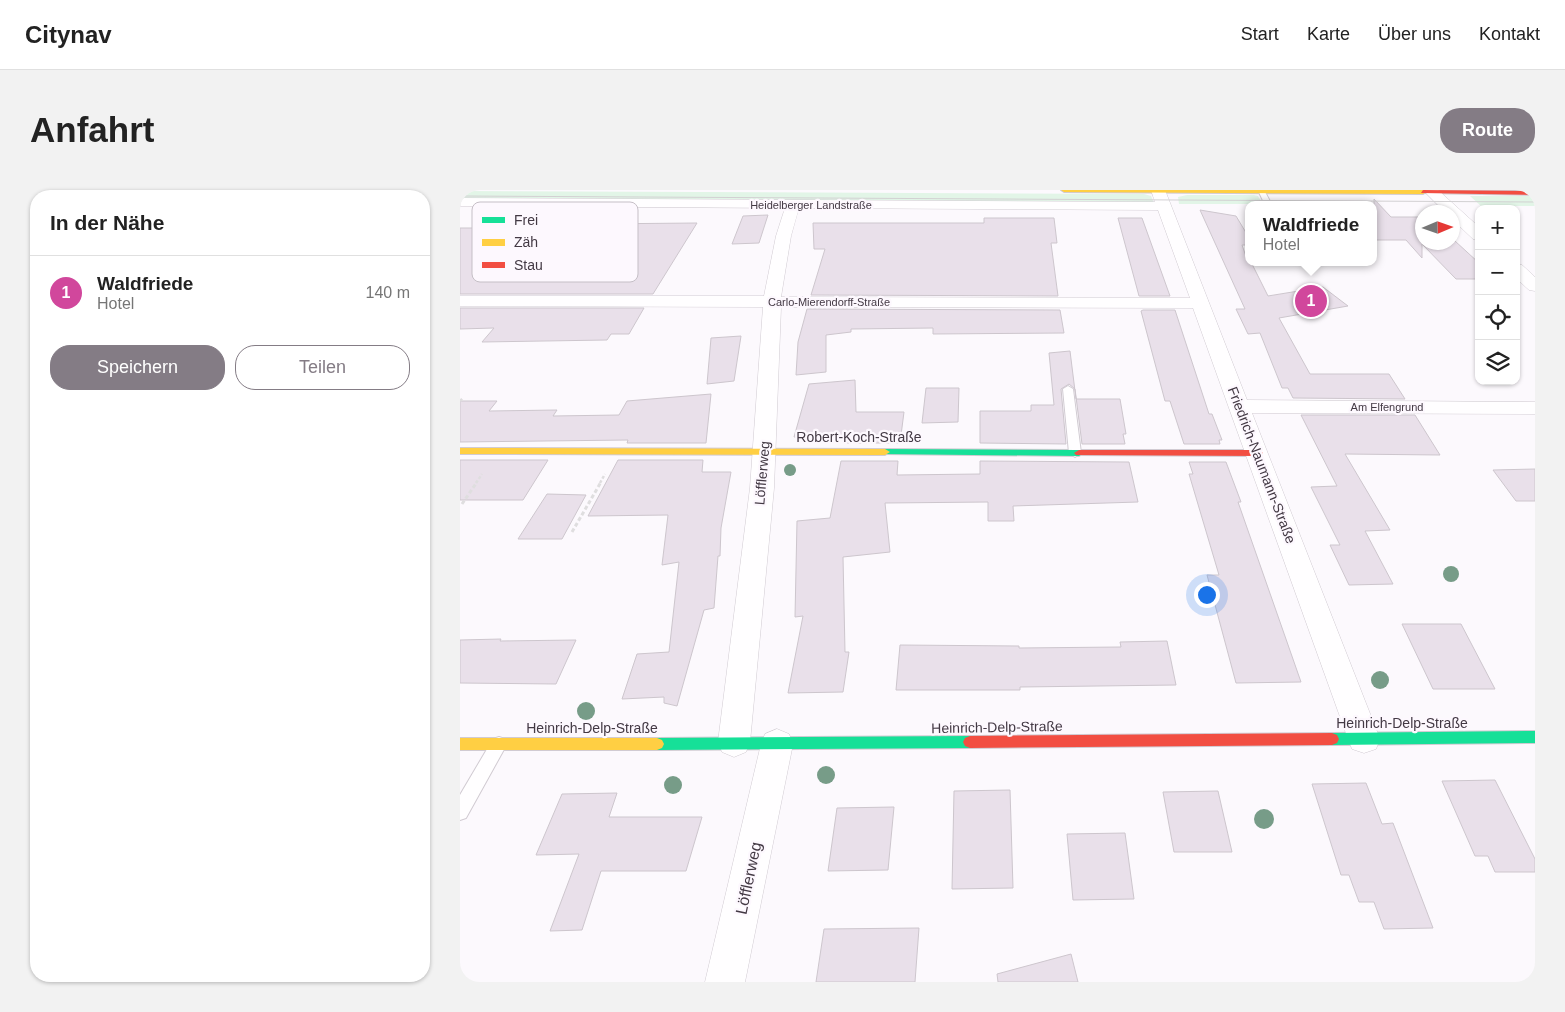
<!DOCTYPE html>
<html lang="de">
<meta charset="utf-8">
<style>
:root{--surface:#fff;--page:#f2f2f2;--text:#222;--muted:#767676;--line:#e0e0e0;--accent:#847c85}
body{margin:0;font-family:Helvetica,sans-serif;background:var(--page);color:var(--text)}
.controls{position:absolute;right:15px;top:15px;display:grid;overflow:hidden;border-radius:10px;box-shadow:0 1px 4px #0004}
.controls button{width:45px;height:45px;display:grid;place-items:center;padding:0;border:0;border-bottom:1px solid var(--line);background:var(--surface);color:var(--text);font:25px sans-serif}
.compass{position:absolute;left:955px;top:15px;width:45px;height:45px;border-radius:50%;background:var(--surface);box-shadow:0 1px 4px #0004;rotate:88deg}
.you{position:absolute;left:746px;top:404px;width:18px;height:18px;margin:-12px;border:4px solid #fff;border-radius:50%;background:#1a73e8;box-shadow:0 0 0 8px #1a73e833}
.badge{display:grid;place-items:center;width:32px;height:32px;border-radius:50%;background:var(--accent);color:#fff;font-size:16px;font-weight:700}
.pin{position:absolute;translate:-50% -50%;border:2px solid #fff;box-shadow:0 1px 5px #0006}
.popup{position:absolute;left:785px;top:11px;width:132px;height:65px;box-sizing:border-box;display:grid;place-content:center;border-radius:10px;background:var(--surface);filter:drop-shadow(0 1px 4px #0005);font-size:16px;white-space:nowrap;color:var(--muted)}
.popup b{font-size:19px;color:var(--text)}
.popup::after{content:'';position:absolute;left:50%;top:100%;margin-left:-10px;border:10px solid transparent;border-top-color:var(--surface)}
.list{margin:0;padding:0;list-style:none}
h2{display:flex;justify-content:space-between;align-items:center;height:65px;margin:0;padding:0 20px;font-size:21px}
h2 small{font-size:16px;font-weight:400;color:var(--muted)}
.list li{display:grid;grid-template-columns:32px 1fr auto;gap:15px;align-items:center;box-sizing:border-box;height:75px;padding:0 20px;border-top:1px solid var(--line)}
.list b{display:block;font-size:19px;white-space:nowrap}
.list p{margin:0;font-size:16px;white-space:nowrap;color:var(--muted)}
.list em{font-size:16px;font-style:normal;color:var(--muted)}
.actions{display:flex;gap:10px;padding:15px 20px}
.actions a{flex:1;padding:11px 0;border:1px solid var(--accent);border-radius:20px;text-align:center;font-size:18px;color:var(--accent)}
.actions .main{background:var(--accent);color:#fff}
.icon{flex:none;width:28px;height:28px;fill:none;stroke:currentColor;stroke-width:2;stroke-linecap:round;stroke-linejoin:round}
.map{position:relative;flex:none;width:1075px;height:792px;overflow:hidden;border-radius:20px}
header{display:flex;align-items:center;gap:30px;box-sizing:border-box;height:70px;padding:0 25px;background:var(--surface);border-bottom:1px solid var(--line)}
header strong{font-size:24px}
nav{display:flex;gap:28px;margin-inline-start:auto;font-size:18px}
.intro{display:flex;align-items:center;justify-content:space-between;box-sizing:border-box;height:120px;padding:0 30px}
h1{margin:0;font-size:35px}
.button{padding:12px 22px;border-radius:20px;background:var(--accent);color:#fff;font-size:18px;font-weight:700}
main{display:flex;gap:30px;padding:0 30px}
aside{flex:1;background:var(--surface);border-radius:20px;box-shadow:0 1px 4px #0004}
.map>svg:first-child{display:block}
</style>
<header>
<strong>Citynav</strong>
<nav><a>Start</a><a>Karte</a><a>Über uns</a><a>Kontakt</a></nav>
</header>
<div class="intro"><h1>Anfahrt</h1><a class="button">Route</a></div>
<main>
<aside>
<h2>In der Nähe<small></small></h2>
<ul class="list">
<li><span class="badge" style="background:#d1479c">1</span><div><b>Waldfriede</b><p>Hotel</p></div><em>140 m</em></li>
</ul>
<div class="actions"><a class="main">Speichern</a><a>Teilen</a></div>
</aside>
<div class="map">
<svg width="1075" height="792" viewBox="0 0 1075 792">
<rect width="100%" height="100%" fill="#fcf9fd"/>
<path fill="#e2f5e7" d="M0,1l684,3 7,2 3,7 -694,-4z
M727,5h67l4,1 5,8h-84l-1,-7z
M1010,6h65v10h-54z"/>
<path fill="#e9e0ea" stroke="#cdc6cd" d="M914,9l17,18h31v25l33,-1 24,22v16h-23l-34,-35v14l-16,-18h-32z
M740,20l36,6 12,20v9h-6l6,17h3l17,34 55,-9 25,19 -69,12 31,56h79l16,25 -112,-1 -5,-10h-6l-22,-55 -12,1 -12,-25h9z
M308,25l-9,28 -27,1 11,-28z
M524,28h70l3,25h-6l7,53 -247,-1 14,-46h-11l-1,-26h171z
M658,28h24l28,78h-31z
M237,33l-44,71h-193v-66h124l3,-4z
M0,118h184l-15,26h-18l-4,6 -125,2 12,-14 -34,1z
M347,119l253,1 4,23 -131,1v-6l-82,1v3l-25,3v37l-30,3 2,-33z
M683,120h32l34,104h3l10,26h-3l1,4h-36l-14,-43h-5l-24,-90z
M281,146l-7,45 -27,3 4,-46z
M610,161l6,48h44l6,35h-3l2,10h-43l-7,-55 -6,-5 -8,5 5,55 -86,-1v-32h51v-6h23l-5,-52z
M395,190l1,32h48l-4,31h-56l1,-6h-51l15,-53z
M466,198h33l-1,34 -36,1z
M251,204l-5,49h-79l1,-3 -168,2v-41h37l-8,10 68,-1 -4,6 66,-1 8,-14z
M841,225h114l25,40 -95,-1 45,76 -25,1 28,53 -44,1 -19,-40h10l-29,-58 26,-1z
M0,270h88l-25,40h-63z
M158,270h85l-1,12h29l-10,56 -1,28h-2l-4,52 -10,2 -27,96 -13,-3v-6l-42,2 15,-45 32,-2 10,-90 -17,3 6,-50 -80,1z
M381,271h57l-1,14 83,-1v-13l149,1 9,40 -125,4 1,15h-26v-19l-103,1 5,49 -47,5 2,95h4l-6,40 -55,1 15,-77 -8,1 2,-96 33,-3z
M729,272h37l15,40h-3l63,180 -65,1 -29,-108h12l-30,-101h4z
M1075,279v32h-19l-23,-31z
M87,304l39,1 -24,44h-44z
M942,434h59l34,65h-62z
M41,449l-1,2 76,-1 -20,44 -96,-1v-43z
M707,451l9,44 -156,2v3h-124l4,-45 119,1v2l102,-1 -1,-5z
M1035,590l40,79v13h-40l-7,-16h-13l-33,-75z
M906,593l16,41 11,-1 40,105 -49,1 -10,-27h-15l-10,-27h-8l-29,-91z
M550,600l3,98 -61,1 2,-98z
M758,601l14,61h-58l-11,-60z
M157,603l-8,24h93l-16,54h-85l-19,59 -32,1 29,-77 -43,1 26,-61z
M434,617l-6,63 -60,1 9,-63z
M665,643l9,66 -61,1 -6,-66z
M459,738l-4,54h-99l8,-53z
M611,764l7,28h-80l-1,-8z"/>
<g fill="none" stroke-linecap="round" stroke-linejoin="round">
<g stroke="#d1cbd2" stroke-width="2">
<path id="lane" d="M798,0h6l8,15h-7z
M608,196l5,3 8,64 -6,4 -6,-4 -6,-64z
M39,547l6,2 2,5 -41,74 -6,2v-25l33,-56z"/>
</g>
<g stroke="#d1cbd2" stroke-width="1">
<path id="street" d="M691,0h14l82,210 288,2v12l-283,-1 128,326 -4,10 -12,4 -12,-4 -4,-10 -155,-431 -412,-1 -7,181 -24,254 -4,10 -12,5 -12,-5 -4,-10 32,-254 13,-181 -303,-1v-10h304l12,-60 9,-28 -325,-2v-8l695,4zM339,18l359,2 32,88 -409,-1 10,-61z
M963,0h15l41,37v14l-6,-2 -21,-20v-7h-7z
M1056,74l6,1 13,12v14l-6,-1 -13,-12z
M317,539l12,5 4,10 -48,238h-40l56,-238 4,-10z"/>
</g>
<g stroke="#d1cbd2" stroke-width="2">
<path id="fast" d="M425,259l194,1 5,3 -5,3 -197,-2v-4z
M1075,541v12l-203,2 -5,-2 -2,-4 2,-4 5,-2z
M510,546l5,2 2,4 -2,4 -5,2 -313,2 -5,-2 -2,-4 2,-4 5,-2z"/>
</g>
<g stroke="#d1cbd2" stroke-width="2">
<path id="slow" d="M601,0h362l3,2 -3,2 -359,-2z
M0,258l425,1 5,3 -5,3 -425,-1z
M0,548h197l5,2 2,4 -2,4 -5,2h-197z"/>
</g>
<g stroke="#d1cbd2" stroke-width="2">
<path id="jam" d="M963,0l112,1v4l-114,-2z
M619,260h179l5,3 -5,3 -182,-1 -2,-2z
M872,543l5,2 2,4 -2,4 -5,2 -362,3 -5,-2 -2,-4 2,-4 5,-2z"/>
</g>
<path stroke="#dfdedf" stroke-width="2.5" stroke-dasharray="3 2" stroke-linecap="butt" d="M0,211l3,-3
M16,293l6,-9
M140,293l5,-9"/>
<path stroke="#dfdedf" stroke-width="3" stroke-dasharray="4 2.5" stroke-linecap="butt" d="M2,314l15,-22
M112,342l29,-50"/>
<use href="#lane" fill="#fffeff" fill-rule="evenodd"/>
<use href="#street" fill="#fffeff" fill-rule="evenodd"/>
<use href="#fast" fill="#16e098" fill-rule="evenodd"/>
<use href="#slow" fill="#ffcf43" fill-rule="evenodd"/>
<use href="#jam" fill="#f24e42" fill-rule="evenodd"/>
<path stroke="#d2d0d2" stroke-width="1" d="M0,6l1075,6"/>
</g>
<g fill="#779c88">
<circle cx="330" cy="280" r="6"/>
<circle cx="991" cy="384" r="8"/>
<circle cx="920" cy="490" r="9"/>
<circle cx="126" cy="521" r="9"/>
<circle cx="366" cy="585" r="9"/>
<circle cx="213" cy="595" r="9"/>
<circle cx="804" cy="629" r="10"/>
</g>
<g text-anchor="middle" stroke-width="4.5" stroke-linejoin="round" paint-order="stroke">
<g font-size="11" fill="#433944" stroke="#fdf8fe">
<text x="351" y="19">Heidelberger Landstraße</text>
<text x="369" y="116">Carlo-Mierendorff-Straße</text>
<text x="927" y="221">Am Elfengrund</text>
</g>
<g font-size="14" fill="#433944" stroke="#fdf8fe">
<text x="399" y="252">Robert-Koch-Straße</text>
<text transform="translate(802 275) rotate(69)" y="5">Friedrich-Naumann-Straße</text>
<text transform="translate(302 283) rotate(-85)" y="5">Löfflerweg</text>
<text x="942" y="538">Heinrich-Delp-Straße</text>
<text transform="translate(537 537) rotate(-1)" y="5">Heinrich-Delp-Straße</text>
<text x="132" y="543">Heinrich-Delp-Straße</text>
</g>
<g font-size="16" fill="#433944" stroke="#fdf8fe">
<text transform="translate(288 688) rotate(-78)" y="6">Löfflerweg</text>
</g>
</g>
<rect x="12" y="12" width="166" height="80" rx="8" fill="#fdf8fe" stroke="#c5bfc6" stroke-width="1"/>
<rect x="22" y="27" width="23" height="6" fill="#16e098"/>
<rect x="22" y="49" width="23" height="7" fill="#ffcf43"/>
<rect x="22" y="72" width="23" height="6" fill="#f24e42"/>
<g font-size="14" fill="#433944">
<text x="54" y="35">Frei</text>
<text x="54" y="57">Zäh</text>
<text x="54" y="80">Stau</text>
</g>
</svg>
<div class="controls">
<button>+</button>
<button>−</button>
<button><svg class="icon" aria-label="locate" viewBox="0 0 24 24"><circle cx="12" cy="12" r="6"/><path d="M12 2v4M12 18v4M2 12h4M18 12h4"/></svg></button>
<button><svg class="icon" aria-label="layers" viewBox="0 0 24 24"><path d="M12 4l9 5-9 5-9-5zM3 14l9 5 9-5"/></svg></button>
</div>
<svg class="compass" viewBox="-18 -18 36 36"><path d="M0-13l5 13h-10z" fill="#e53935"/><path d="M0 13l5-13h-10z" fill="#767676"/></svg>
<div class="you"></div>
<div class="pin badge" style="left:851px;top:111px;background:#d1479c">1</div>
<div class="popup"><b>Waldfriede</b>Hotel</div>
</div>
</main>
